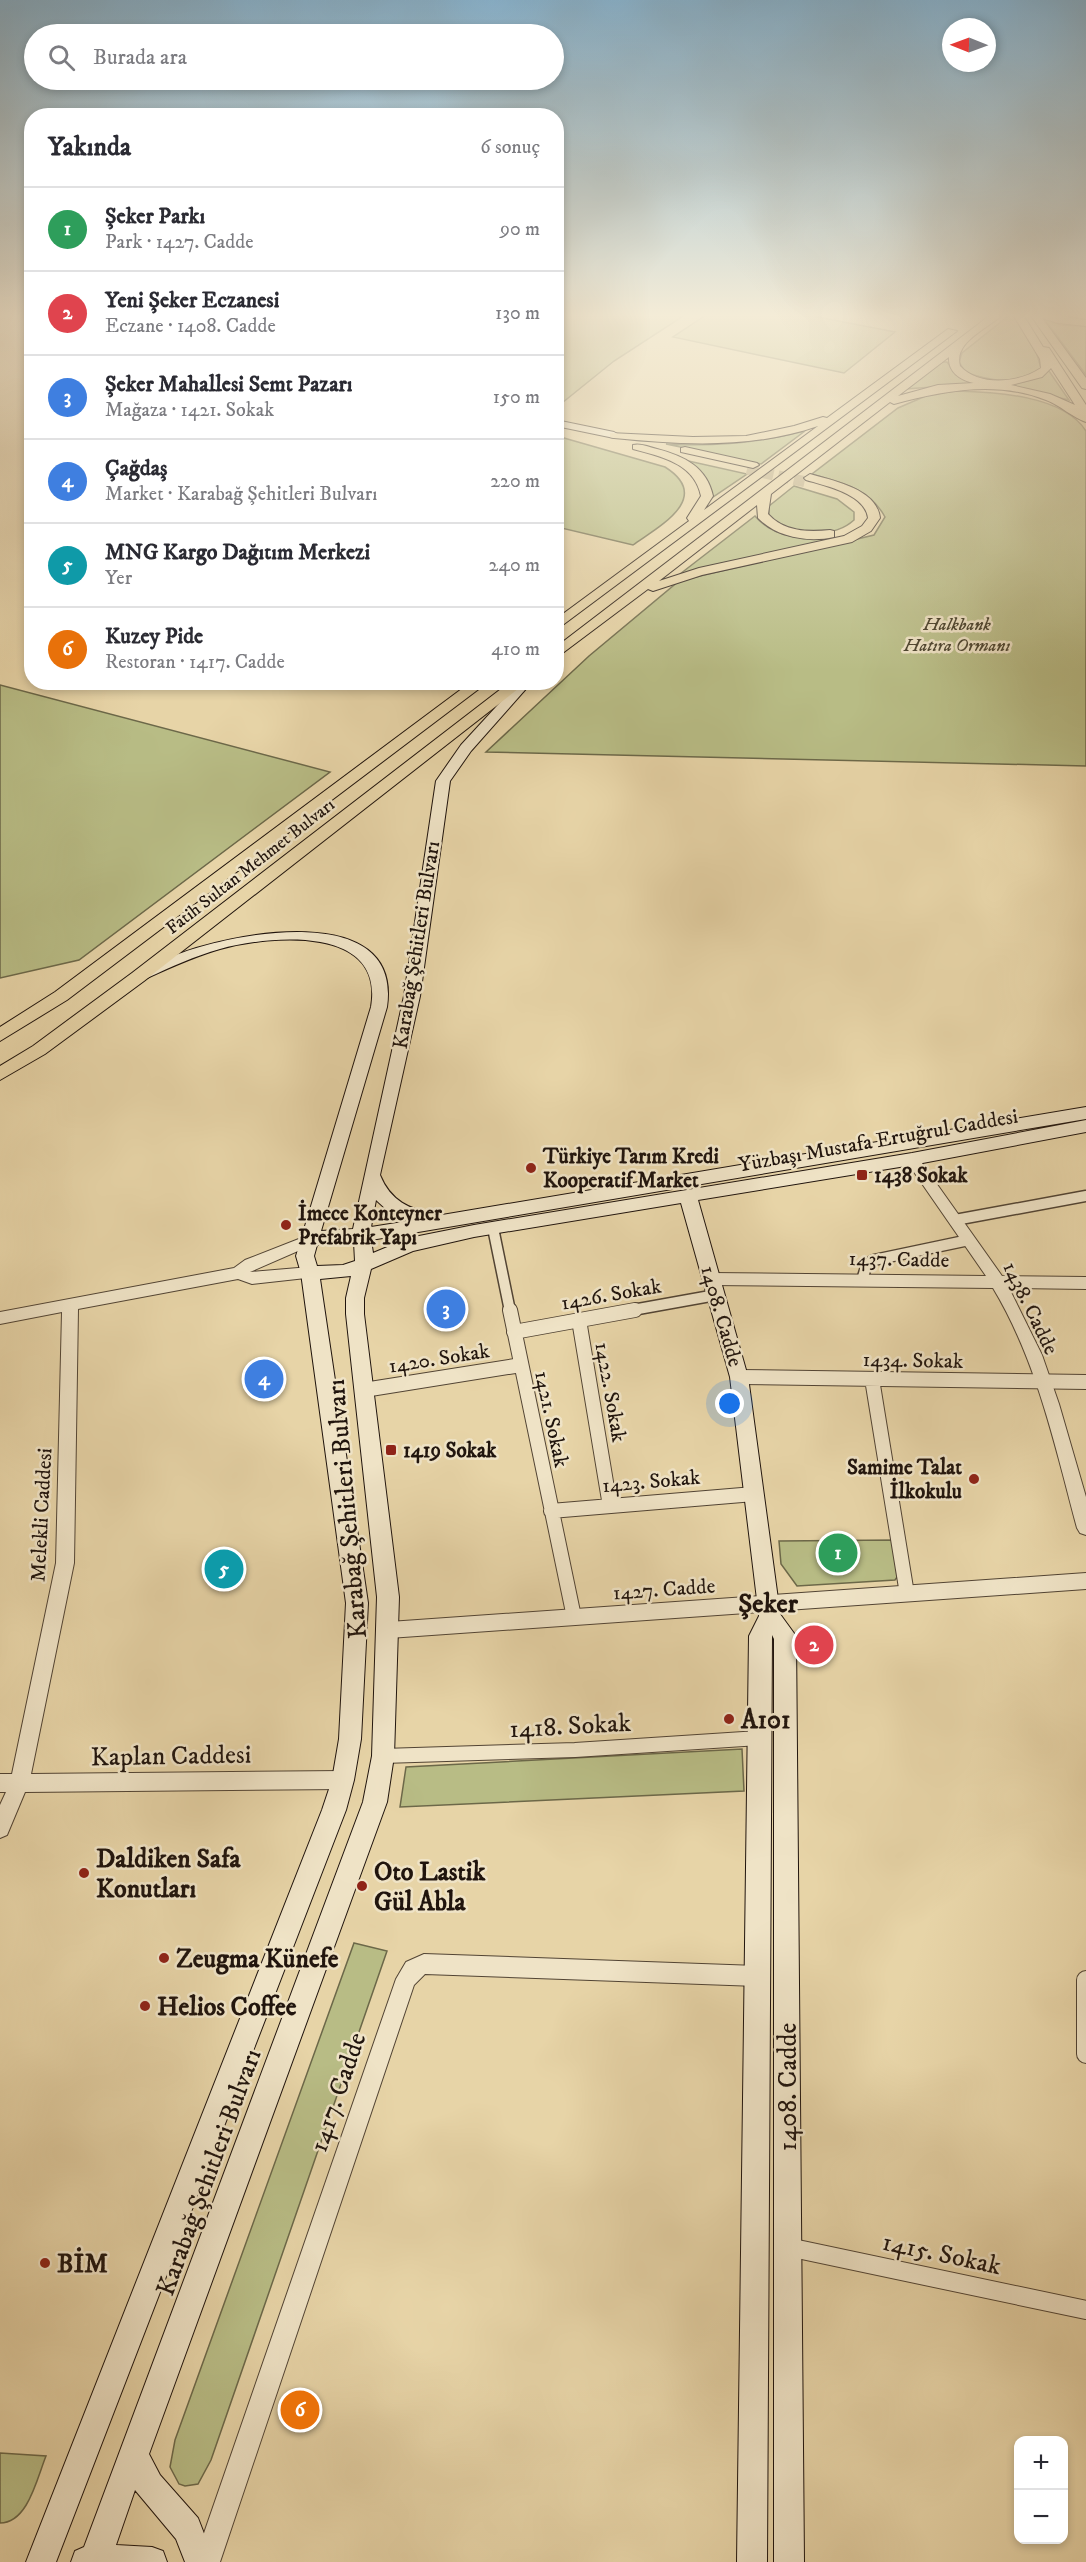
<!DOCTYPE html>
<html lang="tr">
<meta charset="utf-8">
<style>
:root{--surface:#fff;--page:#f2f2f3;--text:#2b2b33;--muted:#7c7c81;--line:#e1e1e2;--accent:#1a73e8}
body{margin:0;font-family:"IM FELL DW Pica",serif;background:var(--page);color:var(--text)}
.controls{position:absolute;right:18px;bottom:18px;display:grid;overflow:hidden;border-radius:12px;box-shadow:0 3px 9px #0003}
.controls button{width:54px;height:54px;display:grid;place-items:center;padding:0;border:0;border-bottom:2px solid var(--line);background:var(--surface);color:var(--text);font:30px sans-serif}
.compass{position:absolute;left:942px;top:18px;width:54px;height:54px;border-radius:50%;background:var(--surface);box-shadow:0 3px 9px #0003;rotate:271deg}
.you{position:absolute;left:730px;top:1404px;width:21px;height:21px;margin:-15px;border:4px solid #fff;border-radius:50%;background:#1a73e8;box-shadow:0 0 0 9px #1a73e833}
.badge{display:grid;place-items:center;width:39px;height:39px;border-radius:50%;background:var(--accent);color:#fff;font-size:20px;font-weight:700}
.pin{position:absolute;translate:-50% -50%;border:3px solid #fff;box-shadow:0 2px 6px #0006}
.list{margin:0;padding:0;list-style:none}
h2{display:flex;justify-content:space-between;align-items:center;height:78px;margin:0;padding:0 24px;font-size:26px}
h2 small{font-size:20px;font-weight:400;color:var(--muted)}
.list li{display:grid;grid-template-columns:39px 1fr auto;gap:18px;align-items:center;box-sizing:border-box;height:84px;padding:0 24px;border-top:2px solid var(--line)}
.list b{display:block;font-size:22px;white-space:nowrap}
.list p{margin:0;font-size:20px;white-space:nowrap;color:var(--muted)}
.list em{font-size:20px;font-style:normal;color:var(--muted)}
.icon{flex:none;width:33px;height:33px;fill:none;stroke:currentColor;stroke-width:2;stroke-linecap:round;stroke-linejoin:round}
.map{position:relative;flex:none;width:1086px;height:2562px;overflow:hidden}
.search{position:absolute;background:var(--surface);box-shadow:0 3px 9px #0003;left:24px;top:24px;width:540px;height:66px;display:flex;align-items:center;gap:15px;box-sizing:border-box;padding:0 21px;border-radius:33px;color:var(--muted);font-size:22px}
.panel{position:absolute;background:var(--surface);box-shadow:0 3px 9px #0003;left:24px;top:108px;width:540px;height:582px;border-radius:24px}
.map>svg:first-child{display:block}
</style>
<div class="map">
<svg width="1086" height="2562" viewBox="0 0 1086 2562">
<rect width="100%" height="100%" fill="#e7d4a7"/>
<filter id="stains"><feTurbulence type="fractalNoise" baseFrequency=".00333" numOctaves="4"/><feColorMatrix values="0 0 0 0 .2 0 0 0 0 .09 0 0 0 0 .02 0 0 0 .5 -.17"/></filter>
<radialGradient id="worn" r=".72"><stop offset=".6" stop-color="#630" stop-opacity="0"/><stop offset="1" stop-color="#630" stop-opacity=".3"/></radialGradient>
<path fill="#b8bc85" stroke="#6c6849" stroke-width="1.5" d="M557,313h131l-74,48 -57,46z
M709,313h88l98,19 -51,41 -171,-36z
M1012,313l23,35 6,20c-17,20 -55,12 -76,4l-6,-10 3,-9z
M1045,320l16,5 25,1v49z
M939,362h8l8,11c35,7 62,20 94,-2l20,29 -26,-6 -83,-9 -55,4z
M956,391c39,1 107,4 130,40v335l-600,-14 103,-96 90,-75 195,-46 11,-18c-15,-28 -44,-35 -73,-43l86,-66 30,-13z
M805,431l-44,33 -95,-20c49,3 92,-1 139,-13z
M557,436l108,31c49,31 -7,60 -32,78l-76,-18z
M675,458l72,16 -37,25v-12z
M794,486l43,13 17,13v8c-22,20 -63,15 -85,-3v-11z
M755,516c19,23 50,23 78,23l-153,35z
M0,685l330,87 -251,188 -79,18z
M895,1540l5,33 -5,7 -98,6 -16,-22 -2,-23z
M742,1749l2,42 -344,16 6,-40z
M354,1943l33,8 -176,509 -13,24 -13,2 -6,-2 -9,-17 5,-27z
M0,2453l46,3c-9,22 -18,67 -46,67z"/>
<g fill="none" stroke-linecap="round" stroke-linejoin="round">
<path stroke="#bfae88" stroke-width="11" stroke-dasharray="11 5" stroke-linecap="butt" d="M747,469l59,13"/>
<g stroke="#524434" stroke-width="13">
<path id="minor-far2" d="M955,1220l131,-24
M493,1228l17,83
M862,1280l5,-16 7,-4 95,-20
M627,1311l89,-16"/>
</g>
<g stroke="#524434" stroke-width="16">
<path id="minor-far1" d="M510,1310l64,307
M579,1320l31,186
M514,1332l121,-22
M739,1377l347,5
M872,1379l35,215
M364,1390l157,-25
M551,1511l203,-17
M383,1756l192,-6 184,-12"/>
</g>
<g stroke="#524434" stroke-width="20">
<path id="minor" d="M1086,1980v74
M788,2247l298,63"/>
</g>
<g stroke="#524434" stroke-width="2">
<path id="tertiary" d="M912,1154l5,2 85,120 84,1v12l-77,-1 33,67 17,49 27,93v38l-6,-2 -3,-5c-22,-82 -40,-167 -84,-240l-282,-3 -7,-6 7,-6 275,3 -79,-114 -2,-3z
M309,1235l5,1 2,4 -2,4 -64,28 60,-5 7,6 -2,4 -63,7 -14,-5 -160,30 -4,254 -43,211 312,-3 7,3 3,6 -3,6 -7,3 -318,3 -18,43 -7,3v-33l6,-13h-6v-18h12l44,-211 6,-251 -62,12v-12l234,-44 11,-8z
M1086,1573v16l-697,49 -6,-2 -3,-6 3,-6 6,-2z
M424,1954l333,12 7,3 3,7 -3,7 -7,3 -332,-12 -11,11 -194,577h-26l202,-583 10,-17z"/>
</g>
<g stroke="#20140d" stroke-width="2">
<path id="secondary" d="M556,420l58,12 5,3 -5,3 -58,-12z
M519,682h13l-61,69 -21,30 -30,215 -40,179c11,27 29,33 56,41l650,-109v12l-715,121 2,13 36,-15 65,-13 438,-72 174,-33v12l-174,33 -214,35 50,177 32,237 16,22 8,926h-30v-923l-2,-4 -5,927h-30l12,-926 10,-20 -29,-239 -49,-174 -207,34 -61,14 -42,18 -7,29v16l35,283 -5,159 -7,46 -238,652 11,21 38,43 17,44h-30l-9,-23 -41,-49 -19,55 36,2 11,4 4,11h-96l4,-11 9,-4 279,-745 9,-46 5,-159 -31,-283v-16l5,-22 -31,3 48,324 -7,136 -7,41 -8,30 -290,752h-30l296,-752 10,-30 7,-41 7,-136 -45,-330 -5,-17 75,-249c14,-82 -100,-72 -151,-58 -25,7 -49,18 -73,29l-5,2 -7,-5c7,-9 25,-14 36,-18 56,-24 232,-59 216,50l-66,224 32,-2 51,-233 32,-215 25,-36zM376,1200l12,11 21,10 -38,6zM326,1242h28l1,19 -12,4 -26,1 -3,-10 3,-11z"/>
</g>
<g stroke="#20140d" stroke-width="2">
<path id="trunk" d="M993,313h11c-14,15 -51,28 -44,53 19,21 59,17 81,2l-1,-9 -28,-46h10l21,34 6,1 37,57v17c-13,-4 -26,-17 -40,-22 -50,-20 -103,-9 -152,4l-4,-2 -119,92 -3,20c16,18 40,18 62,16l4,1v6c-26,6 -58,0 -76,-19l-1,-13 -98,76 40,-13 145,-32 18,-10 6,-8c-3,-24 -42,-32 -62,-38l-2,-2 6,-4c24,7 67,15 70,44l-9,13 -19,11 -150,33 -49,16 -5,-2 -92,69v-11zM949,357c-1,15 11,23 25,26l-36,2 -40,11zM1051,368l24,37 -25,-11 -39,-9 31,-8z
M1029,313c19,-2 38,5 57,7v6l-28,-3 -16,-5 44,60v11l-4,-1z
M948,329l9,2 -401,299v-11l133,-98 -2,-3 14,-22c-7,-33 -39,-39 -68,-47v-4c8,-2 16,2 24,4 27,7 50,18 56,47l-9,14 114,-84c-67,23 -135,19 -204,12l-4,-1v-4l83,4 53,-1 48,-10 29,-9 4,1z
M685,447l72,16 2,2 -6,3 -72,-16v-4z
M471,682h17l-421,318 -67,41v-14l55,-35z
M510,682h17l-383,299 -99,73 -45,26v-14l33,-20 99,-73z"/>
</g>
<use href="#minor-far2" stroke="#efe3c6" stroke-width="10"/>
<use href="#minor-far1" stroke="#efe3c6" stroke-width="14"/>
<use href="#minor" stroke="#efe3c6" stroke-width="18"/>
<use href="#tertiary" fill="#efe3c6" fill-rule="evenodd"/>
<use href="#secondary" fill="#efe3c6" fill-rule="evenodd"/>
<use href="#trunk" fill="#e7d4a7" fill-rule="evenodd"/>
</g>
<linearGradient id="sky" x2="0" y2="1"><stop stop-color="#88b5d2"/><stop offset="0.47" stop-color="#f4ecd7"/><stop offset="1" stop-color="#f4ecd7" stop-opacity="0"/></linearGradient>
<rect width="1086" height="671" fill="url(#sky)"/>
<g fill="#8f2418" stroke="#efe3c6" stroke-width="2">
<circle cx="531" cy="1168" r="6"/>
<rect x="856" y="1169" width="12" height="12" rx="3"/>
<circle cx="286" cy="1225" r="6"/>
<rect x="385" y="1444" width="12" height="12" rx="3"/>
<circle cx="974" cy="1479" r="6"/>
<circle cx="729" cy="1719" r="6"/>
<circle cx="84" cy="1873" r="6"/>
<circle cx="362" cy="1886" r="6"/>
<circle cx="164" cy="1958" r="6"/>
<circle cx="145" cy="2006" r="6"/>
<circle cx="45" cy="2263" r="6"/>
</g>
<g text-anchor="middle" stroke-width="5" stroke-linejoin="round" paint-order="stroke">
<g font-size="18" font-style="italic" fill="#4e4631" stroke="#efe3c6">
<text x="957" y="630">Halkbank<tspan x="957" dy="21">Hatıra Ormanı</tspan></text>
</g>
<g font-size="18" fill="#20140d" stroke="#efe3c6">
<text transform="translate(250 866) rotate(-38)" y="6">Fatih Sultan Mehmet Bulvarı</text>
</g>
<g font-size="21" fill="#20140d" stroke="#efe3c6">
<text transform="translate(416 945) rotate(-81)" y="7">Karabağ Şehitleri Bulvarı</text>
<text transform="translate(878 1140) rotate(-10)" y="7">Yüzbaşı Mustafa Ertuğrul Caddesi</text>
<text transform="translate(899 1259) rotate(1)" y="7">1437. Cadde</text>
<text transform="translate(611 1294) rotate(-10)" y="7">1426. Sokak</text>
<text transform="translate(1031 1308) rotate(64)" y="7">1438. Cadde</text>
<text transform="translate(722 1316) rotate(74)" y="7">1408. Cadde</text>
<text transform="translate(439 1358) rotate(-9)" y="7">1420. Sokak</text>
<text transform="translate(913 1360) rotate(1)" y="7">1434. Sokak</text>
<text transform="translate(611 1392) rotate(80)" y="7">1422. Sokak</text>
<text transform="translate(552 1419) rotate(78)" y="7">1421. Sokak</text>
<text transform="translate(651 1481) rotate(-5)" y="7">1423. Sokak</text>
<text transform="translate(41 1515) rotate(-87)" y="7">Melekli Caddesi</text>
<text transform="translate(664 1589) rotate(-4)" y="7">1427. Cadde</text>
</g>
<g font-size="21" font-weight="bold" fill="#20140d" stroke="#efe3c6" text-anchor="start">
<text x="543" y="1163">Türkiye Tarım Kredi<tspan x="543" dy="24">Kooperatif Market</tspan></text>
<text x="874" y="1182">1438 Sokak</text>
<text x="298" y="1220">İmece Konteyner<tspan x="298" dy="24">Prefabrik Yapı</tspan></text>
<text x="403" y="1457">1419 Sokak</text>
<text x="962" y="1474" text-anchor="end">Samime Talat<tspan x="962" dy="24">İlkokulu</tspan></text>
</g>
<g font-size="26" fill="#20140d" stroke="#efe3c6">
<text transform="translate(346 1509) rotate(-95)" y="9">Karabağ Şehitleri Bulvarı</text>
<text transform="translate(570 1725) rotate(-3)" y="9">1418. Sokak</text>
<text transform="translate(171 1755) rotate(-1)" y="9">Kaplan Caddesi</text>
<text transform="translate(787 2087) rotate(-90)" y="9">1408. Cadde</text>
<text transform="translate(337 2092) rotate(-71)" y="9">1417. Cadde</text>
<text transform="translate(208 2172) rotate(-70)" y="9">Karabağ Şehitleri Bulvarı</text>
<text transform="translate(942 2253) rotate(12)" y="9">1415. Sokak</text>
</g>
<g font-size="26" font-weight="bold" fill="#20140d" stroke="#efe3c6" text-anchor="start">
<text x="741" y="1728">A101</text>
<text x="96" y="1867">Daldiken Safa<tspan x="96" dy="30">Konutları</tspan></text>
<text x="374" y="1880">Oto Lastik<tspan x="374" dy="30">Gül Abla</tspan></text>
<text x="176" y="1967">Zeugma Künefe</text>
<text x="157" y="2015">Helios Coffee</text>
<text x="57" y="2272">BİM</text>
</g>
<g font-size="27" font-weight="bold" fill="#20140d" stroke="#efe3c6">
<text x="768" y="1612">Şeker</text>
</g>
</g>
<rect width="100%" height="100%" filter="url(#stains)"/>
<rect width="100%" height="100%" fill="url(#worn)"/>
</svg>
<div class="controls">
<button>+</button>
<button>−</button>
</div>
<svg class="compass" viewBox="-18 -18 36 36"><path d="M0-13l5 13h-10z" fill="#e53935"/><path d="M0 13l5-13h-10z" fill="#7c7c81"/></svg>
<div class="you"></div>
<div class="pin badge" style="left:838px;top:1553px;background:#2e9e5b">1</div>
<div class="pin badge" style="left:814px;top:1645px;background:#e0444e">2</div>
<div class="pin badge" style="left:446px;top:1309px;background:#3f7fe0">3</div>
<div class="pin badge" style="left:264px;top:1379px;background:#3f7fe0">4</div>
<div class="pin badge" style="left:224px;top:1569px;background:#0f9aa8">5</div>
<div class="pin badge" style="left:300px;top:2410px;background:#e8710a">6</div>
<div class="search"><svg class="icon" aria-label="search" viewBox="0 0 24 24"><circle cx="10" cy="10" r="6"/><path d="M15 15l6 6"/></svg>Burada ara</div>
<section class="panel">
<h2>Yakında<small>6 sonuç</small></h2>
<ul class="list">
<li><span class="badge" style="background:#2e9e5b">1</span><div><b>Şeker Parkı</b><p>Park · 1427. Cadde</p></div><em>90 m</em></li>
<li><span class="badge" style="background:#e0444e">2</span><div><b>Yeni Şeker Eczanesi</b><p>Eczane · 1408. Cadde</p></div><em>130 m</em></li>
<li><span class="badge" style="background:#3f7fe0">3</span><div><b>Şeker Mahallesi Semt Pazarı</b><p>Mağaza · 1421. Sokak</p></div><em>150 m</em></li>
<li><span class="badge" style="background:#3f7fe0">4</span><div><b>Çağdaş</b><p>Market · Karabağ Şehitleri Bulvarı</p></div><em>220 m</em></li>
<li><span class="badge" style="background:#0f9aa8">5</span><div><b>MNG Kargo Dağıtım Merkezi</b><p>Yer</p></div><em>240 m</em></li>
<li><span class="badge" style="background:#e8710a">6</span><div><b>Kuzey Pide</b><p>Restoran · 1417. Cadde</p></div><em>410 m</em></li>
</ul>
</section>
</div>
